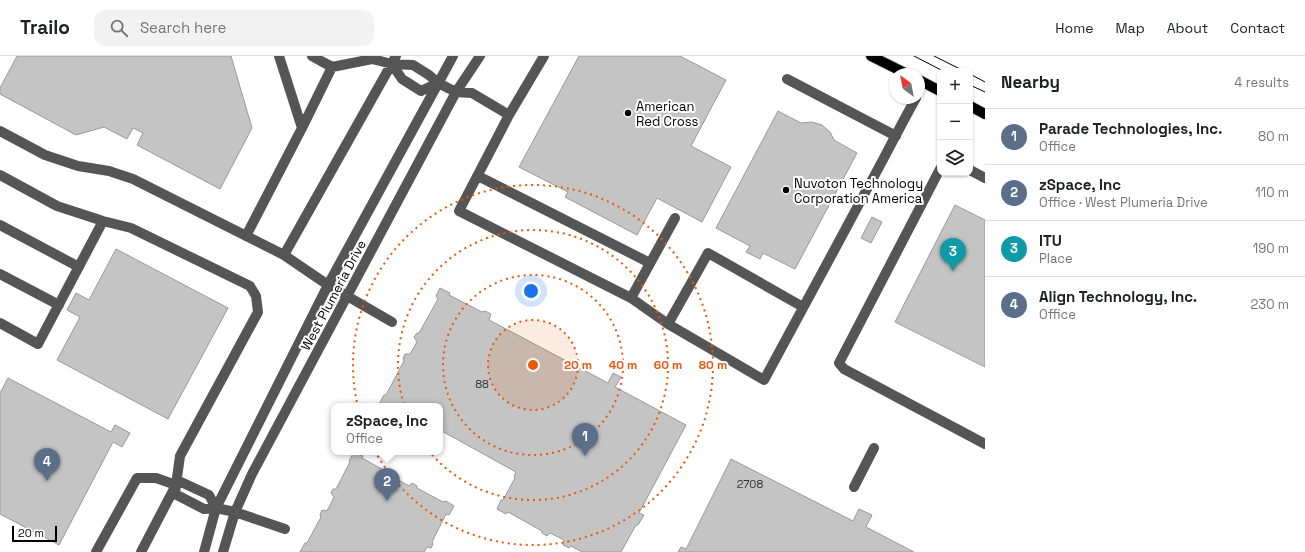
<!DOCTYPE html>
<meta charset="utf-8">
<style>
:root{--surface:#fff;--page:#f2f2f2;--text:#202124;--muted:#757577;--line:#e0e0e0;--accent:#d93025}
body{margin:0;font-family:"Space Grotesk",sans-serif;background:var(--page);color:var(--text)}
.controls{position:absolute;right:12px;top:12px;display:grid;overflow:hidden;border-radius:8px;box-shadow:0 1px 3px #0004}
.controls button{width:36px;height:36px;display:grid;place-items:center;padding:0;border:0;border-bottom:1px solid var(--line);background:var(--surface);color:var(--text);font:20px sans-serif}
.compass{position:absolute;left:889px;top:12px;width:36px;height:36px;border-radius:50%;background:var(--surface);box-shadow:0 1px 3px #0004;rotate:328deg}
.scale{position:absolute;left:12px;bottom:10px;width:45px;box-sizing:border-box;padding-left:4px;border:2px solid #000;border-top:0;font-size:11px;line-height:14px;white-space:nowrap;color:#000;-webkit-text-stroke:3px #fff;paint-order:stroke}
.you{position:absolute;left:531px;top:235px;width:14px;height:14px;margin:-10px;border:3px solid #fff;border-radius:50%;background:#1a73e8;box-shadow:0 0 0 6px #1a73e833}
.badge{display:grid;place-items:center;width:26px;height:26px;border-radius:50%;background:var(--accent);color:#fff;font-size:13px;font-weight:700}
.pin{position:absolute;translate:-50% -33px;filter:drop-shadow(0 1px 2px #0008)}
.pin::after{content:'';position:absolute;top:21px;width:14px;height:12px;background:inherit;clip-path:polygon(0 0,100% 0,50% 100%)}
.popup{position:absolute;left:331px;top:347px;width:112px;height:52px;box-sizing:border-box;display:grid;place-content:center;border-radius:8px;background:var(--surface);filter:drop-shadow(0 1px 3px #0005);font-size:13px;white-space:nowrap;color:var(--muted)}
.popup b{font-size:15px;color:var(--text)}
.popup::after{content:'';position:absolute;left:50%;top:100%;margin-left:-8px;border:8px solid transparent;border-top-color:var(--surface)}
.list{margin:0;padding:0;list-style:none}
h2{display:flex;justify-content:space-between;align-items:center;height:52px;margin:0;padding:0 16px;font-size:17px}
h2 small{font-size:13px;font-weight:400;color:var(--muted)}
.list li{display:grid;grid-template-columns:26px 1fr auto;gap:12px;align-items:center;box-sizing:border-box;height:56px;padding:0 16px;border-top:1px solid var(--line)}
.list b{display:block;font-size:15px;white-space:nowrap}
.list p{margin:0;font-size:13px;white-space:nowrap;color:var(--muted)}
.list em{font-size:13px;font-style:normal;color:var(--muted)}
.icon{flex:none;width:22px;height:22px;fill:none;stroke:currentColor;stroke-width:2;stroke-linecap:round;stroke-linejoin:round}
.map{position:relative;flex:none;width:985px;height:496px;overflow:hidden}
header{display:flex;align-items:center;gap:24px;box-sizing:border-box;height:56px;padding:0 20px;background:var(--surface);border-bottom:1px solid var(--line)}
header strong{font-size:19px}
nav{display:flex;gap:22px;margin-inline-start:auto;font-size:14px}
.search{width:280px;height:36px;background:var(--page);display:flex;align-items:center;gap:10px;box-sizing:border-box;padding:0 14px;border-radius:12px;color:var(--muted);font-size:15px}
main{display:flex}
aside{flex:1;background:var(--surface)}
.map>svg:first-child{display:block}
</style>
<header>
<strong>Trailo</strong>
<div class="search"><svg class="icon" aria-label="search" viewBox="0 0 24 24"><circle cx="10" cy="10" r="6"/><path d="M15 15l6 6"/></svg>Search here</div>
<nav><a>Home</a><a>Map</a><a>About</a><a>Contact</a></nav>
</header>
<main>
<div class="map">
<svg width="985" height="496" viewBox="0 0 985 496">
<rect width="100%" height="100%" fill="#fff"/>
<path fill="#c4c4c4" stroke="#999" d="M17,0h214l21,72 -32,61 -83,-44 6,-12 -10,-5 -6,11 -23,-12 -28,8 -76,-41v-6z
M579,0h101l46,24 -35,66 40,21 -29,55 -45,-24 -20,37 -72,-38 3,-5 -49,-25z
M778,55l23,12 11,-1 10,3 8,7 4,8 23,13 -62,116 -32,-16 -3,6 -14,-7 4,-6 -34,-18z
M955,149l30,15v147l-90,-45z
M872,161l10,5 -11,21 -10,-5z
M116,193l112,59 -60,111 -111,-59 23,-43 -13,-7 9,-17 13,7z
M440,232l10,5 -1,2 33,17 3,-1 6,3 -2,6 119,63 5,-10 8,4 -6,10 71,38 -47,88 5,2 -6,10h-2l-15,27h-39l-11,-6 -2,2 -6,-3 1,-5 -14,-7 -3,3 -5,-3v-2l-34,-19 -2,2 -9,-5 4,-9h2l12,-22 -1,-2 2,-4 -76,-42v-24h-57l-4,-2 5,-9h2l18,-34 -1,-2 2,-5h5l7,-12 -3,-5 3,-4h2l19,-34 -2,-3z
M8,322l103,54 4,-7 15,8 -8,14 -9,-5 -54,103 -59,-31v-121z
M354,396l9,4 -1,2 27,15 2,-2 5,3 -1,4 14,8 3,-3 5,3v2l26,14 3,-1 8,5 -5,9 -3,-1 -14,28 1,2 -2,4 -4,-1 -3,5h-124l5,-9h2l14,-26 -1,-2 2,-5 5,1 7,-14 -3,-4 2,-4h3l14,-27 -1,-1z
M731,403l122,62 6,-12 13,6 -6,12 48,25h-236l3,-5 5,2z"/>
<g fill="none" stroke-linecap="round" stroke-linejoin="round">
<g stroke="#dbdbdb" stroke-width="12">
<path id="major" d="M871,0l36,18
M919,24l21,11
M970,50l15,8"/>
</g>
<path stroke="#555" stroke-width="10" d="M312,0l20,11 40,-8 20,5
M787,23l109,57
M438,27l-17,8 -19,-12 -10,-15 21,1 16,10 9,8 18,9 16,1 37,22 -50,96 172,87 37,26
M509,59l35,-59
M302,72l30,-61
M0,75l45,24 33,11 31,5 24,8 151,76 112,-199
M940,113l-101,194 5,6 141,75
M970,114l15,8
M0,119l57,31 46,15 28,7 119,58 6,10 2,16 -78,144 -4,29 -35,67
M478,120l172,87
M0,169l79,42
M246,180l56,-108 -23,-72
M284,199l44,30 64,37
M0,218l59,31
M631,242l44,-80
M803,251l-95,-54 -40,71 96,56c34,-63 69,-127 103,-191 17,-30 32,-61 49,-91
M0,267l38,21 65,-123
M854,431l20,-39
M216,452l-7,-13 -28,-13 -5,3 -1,9 29,15 12,-1 19,4 50,17
M96,496l41,-74h19l20,7
M204,496l12,-44 112,-223 125,-229
M223,496l12,-40 17,-38 204,-382 24,-36"/>
<use href="#major" stroke="#000" stroke-width="10"/>
<path stroke="#000" stroke-width="1" d="M914,0l29,15
M934,0l30,15
M970,18l15,8
M970,29l15,7"/>
</g>
<circle cx="533" cy="309" r="45" fill="#e8590c" fill-opacity=".12"/>
<g fill="none" stroke="#e8590c" stroke-width="2" stroke-dasharray="2 4">
<circle cx="533" cy="309" r="45"/>
<circle cx="533" cy="309" r="90"/>
<circle cx="533" cy="309" r="135"/>
<circle cx="533" cy="309" r="180"/>
</g>
<g fill="#000" stroke="#fff" stroke-width="1.5">
<circle cx="628" cy="57" r="4"/>
<circle cx="786" cy="134" r="4"/>
</g>
<g text-anchor="middle" stroke-width="4" stroke-linejoin="round" paint-order="stroke">
<g font-size="11" fill="#313131">
<text x="482" y="332">88</text>
<text x="750" y="432">2708</text>
</g>
<g font-size="13" fill="#000" stroke="#fff" text-anchor="start">
<text x="636" y="55">American<tspan x="636" dy="15">Red Cross</tspan></text>
<text x="794" y="132">Nuvoton Technology<tspan x="794" dy="15">Corporation America</tspan></text>
</g>
<g font-size="13" fill="#000" stroke="#fff">
<text transform="translate(333 239) rotate(-62)" y="5">West Plumeria Drive</text>
</g>
</g>
<circle cx="533" cy="309" r="6" fill="#e8590c" stroke="#fff" stroke-width="2"/>
<g font-size="12" text-anchor="middle" font-weight="bold" fill="#e8590c" stroke="#fff" stroke-width="4" stroke-linejoin="round" paint-order="stroke">
<text x="578" y="313">20 m</text>
<text x="623" y="313">40 m</text>
<text x="668" y="313">60 m</text>
<text x="713" y="313">80 m</text>
</g>
</svg>
<div class="controls">
<button>+</button>
<button>−</button>
<button><svg class="icon" aria-label="layers" viewBox="0 0 24 24"><path d="M12 4l9 5-9 5-9-5zM3 14l9 5 9-5"/></svg></button>
</div>
<svg class="compass" viewBox="-18 -18 36 36"><path d="M0-13l5 13h-10z" fill="#e53935"/><path d="M0 13l5-13h-10z" fill="#757577"/></svg>
<div class="scale">20 m</div>
<div class="you"></div>
<div class="pin badge" style="left:585px;top:400px;background:#5c6f8a">1</div>
<div class="pin badge" style="left:387px;top:445px;background:#5c6f8a">2</div>
<div class="popup"><b>zSpace, Inc</b>Office</div>
<div class="pin badge" style="left:953px;top:215px;background:#0f9aa8">3</div>
<div class="pin badge" style="left:47px;top:425px;background:#5c6f8a">4</div>
</div>
<aside>
<h2>Nearby<small>4 results</small></h2>
<ul class="list">
<li><span class="badge" style="background:#5c6f8a">1</span><div><b>Parade Technologies, Inc.</b><p>Office</p></div><em>80 m</em></li>
<li><span class="badge" style="background:#5c6f8a">2</span><div><b>zSpace, Inc</b><p>Office · West Plumeria Drive</p></div><em>110 m</em></li>
<li><span class="badge" style="background:#0f9aa8">3</span><div><b>ITU</b><p>Place</p></div><em>190 m</em></li>
<li><span class="badge" style="background:#5c6f8a">4</span><div><b>Align Technology, Inc.</b><p>Office</p></div><em>230 m</em></li>
</ul>
</aside>
</main>
